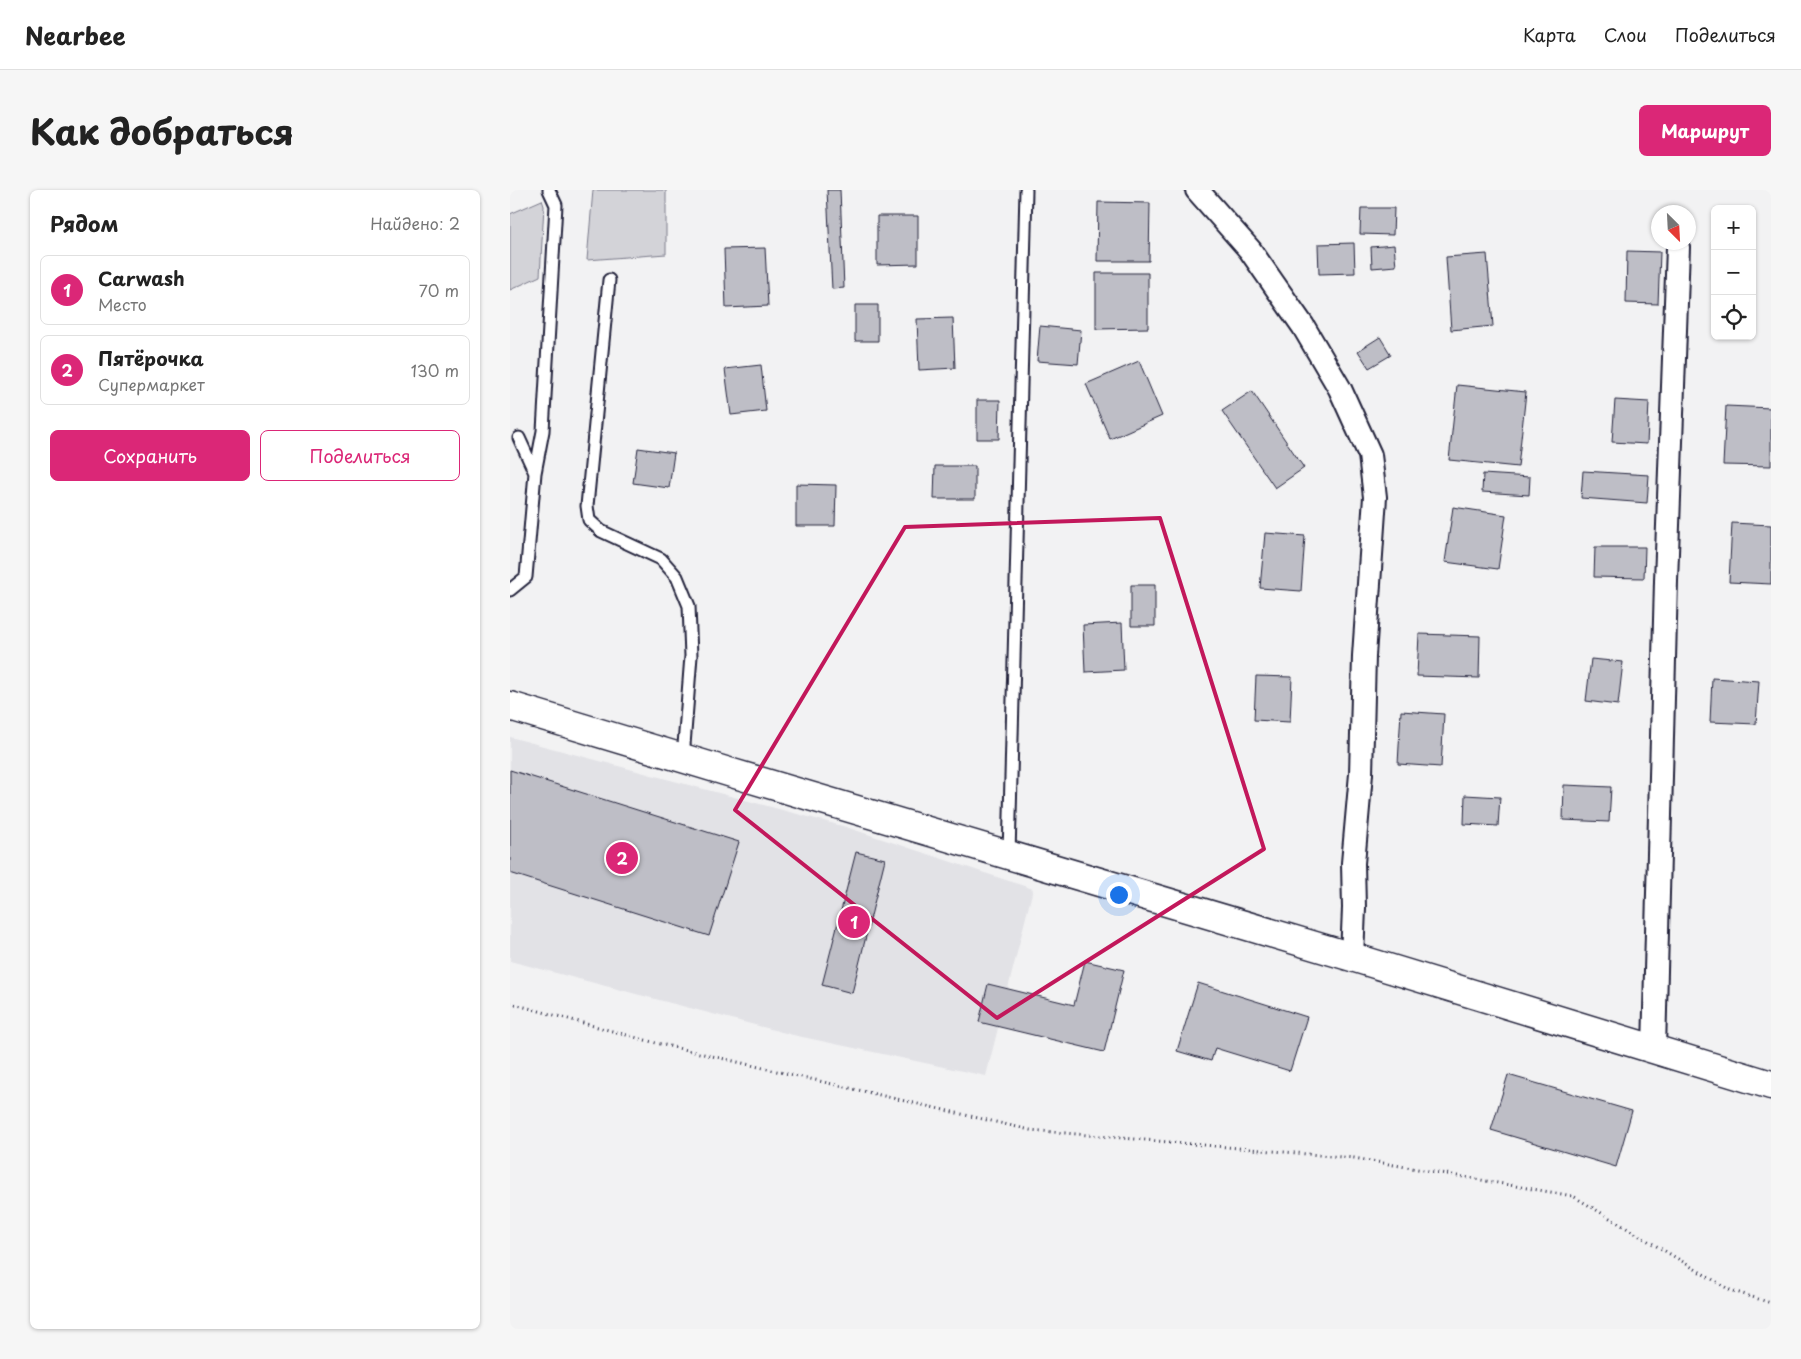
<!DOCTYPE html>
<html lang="ru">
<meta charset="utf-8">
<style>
:root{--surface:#fff;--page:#f6f6f6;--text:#222;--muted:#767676;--line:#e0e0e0;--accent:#db2777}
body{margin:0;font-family:"Playpen Sans",sans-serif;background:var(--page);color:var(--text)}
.controls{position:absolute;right:15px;top:15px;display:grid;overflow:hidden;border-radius:8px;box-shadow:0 1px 4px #0004}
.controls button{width:45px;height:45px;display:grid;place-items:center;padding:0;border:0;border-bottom:1px solid var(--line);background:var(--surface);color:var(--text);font:25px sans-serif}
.compass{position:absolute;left:1141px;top:15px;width:45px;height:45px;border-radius:50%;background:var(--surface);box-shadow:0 1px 4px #0004;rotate:156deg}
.you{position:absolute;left:608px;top:704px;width:18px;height:18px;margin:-12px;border:4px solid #fff;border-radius:50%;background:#1a73e8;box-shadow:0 0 0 8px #1a73e833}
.badge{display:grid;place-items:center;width:32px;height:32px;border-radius:50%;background:var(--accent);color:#fff;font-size:16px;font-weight:700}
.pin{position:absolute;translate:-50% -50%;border:2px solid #fff;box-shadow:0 1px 5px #0006}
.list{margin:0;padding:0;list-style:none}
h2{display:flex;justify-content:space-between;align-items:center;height:65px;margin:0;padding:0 20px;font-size:21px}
h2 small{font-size:16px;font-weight:400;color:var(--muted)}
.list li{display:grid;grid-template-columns:32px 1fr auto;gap:15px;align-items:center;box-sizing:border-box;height:70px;margin:0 10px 10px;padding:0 10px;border:1px solid var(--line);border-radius:8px}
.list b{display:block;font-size:19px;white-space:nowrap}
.list p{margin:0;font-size:16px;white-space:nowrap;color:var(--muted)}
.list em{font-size:16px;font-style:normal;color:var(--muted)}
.actions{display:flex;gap:10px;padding:15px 20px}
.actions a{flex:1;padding:11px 0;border:1px solid var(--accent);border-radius:8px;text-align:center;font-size:18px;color:var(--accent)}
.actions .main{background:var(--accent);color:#fff}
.icon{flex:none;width:28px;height:28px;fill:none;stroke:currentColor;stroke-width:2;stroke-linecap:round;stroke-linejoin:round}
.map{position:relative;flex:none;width:1261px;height:1139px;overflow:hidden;border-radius:8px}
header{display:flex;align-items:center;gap:30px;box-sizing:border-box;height:70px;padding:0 25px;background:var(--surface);border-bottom:1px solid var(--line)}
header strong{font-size:24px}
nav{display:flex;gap:28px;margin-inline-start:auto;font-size:18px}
.intro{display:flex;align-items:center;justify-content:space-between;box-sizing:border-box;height:120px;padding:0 30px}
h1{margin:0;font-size:35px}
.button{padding:12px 22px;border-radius:8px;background:var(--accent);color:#fff;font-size:18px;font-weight:700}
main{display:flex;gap:30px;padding:0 30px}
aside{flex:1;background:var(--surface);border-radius:8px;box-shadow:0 1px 4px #0004}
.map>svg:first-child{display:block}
</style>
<header>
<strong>Nearbee</strong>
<nav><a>Карта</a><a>Слои</a><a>Поделиться</a></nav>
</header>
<div class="intro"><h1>Как добраться</h1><a class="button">Маршрут</a></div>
<main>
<aside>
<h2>Рядом<small>Найдено: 2</small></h2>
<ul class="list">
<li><span class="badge">1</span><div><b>Carwash</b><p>Место</p></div><em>70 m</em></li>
<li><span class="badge">2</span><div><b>Пятёрочка</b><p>Супермаркет</p></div><em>130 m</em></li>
</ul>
<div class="actions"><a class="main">Сохранить</a><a>Поделиться</a></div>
</aside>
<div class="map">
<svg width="1261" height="1139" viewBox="0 0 1261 1139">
<rect width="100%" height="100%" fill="#f2f2f3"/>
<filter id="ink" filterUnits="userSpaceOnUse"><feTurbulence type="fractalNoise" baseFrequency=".02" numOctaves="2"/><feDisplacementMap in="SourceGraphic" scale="10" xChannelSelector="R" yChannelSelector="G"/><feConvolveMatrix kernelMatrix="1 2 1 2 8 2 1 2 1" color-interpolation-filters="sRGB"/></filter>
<g filter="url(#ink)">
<path fill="#e2e2e6" d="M0,547l336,90 187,62 -47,187 -193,-41 -283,-74z"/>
<path fill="#d3d3d8" stroke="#7a7a8a" d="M83,0h73v64l-79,6z
M32,10l2,6 -4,70 -30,14v-76z"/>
<path fill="#bebec6" stroke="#22223b" d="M317,0h13l4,98 -12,1z
M588,12l52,1 -1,58h-52z
M851,18h33l-1,27 -33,-1z
M367,26h41v48l-41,1z
M844,53l1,30 -36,1 -1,-30z
M884,55l2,21 -24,2 -1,-21z
M255,58l3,58 -42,2 -2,-59z
M1117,61l33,1 -2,52 -32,-1z
M977,64l6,72 -42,4 -5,-73z
M586,83h52v55l-52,1z
M345,115h23v36h-23z
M443,128l2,50 -36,2 -2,-51z
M530,136l41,4 -3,34 -41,-3z
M870,147l11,18 -22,13 -11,-17z
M629,171l23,55 -52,23 -24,-55z
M251,175l5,46 -35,4 -6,-46z
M947,195l69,7 -8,75 -69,-7z
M742,201l52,77 -29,20 -53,-77z
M467,210h23l-1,39h-22z
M1105,210l34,2 -2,42 -35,-2z
M1216,216l45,2v58l-48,-1z
M128,258l36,5 -5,35 -36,-5z
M425,276h40v33h-41z
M1073,281l66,4 -2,28 -66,-5z
M973,284l47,3 -1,18 -47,-3z
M286,294l40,1 -1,41h-39z
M943,317l53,8 -8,54 -53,-7z
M1222,333l39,2v59l-42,-2z
M755,343l40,3 -4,55 -41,-3z
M1085,357h50l-1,31 -50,-1z
M621,395h24v41h-24z
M612,433l2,47 -39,2 -2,-47z
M909,444l61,2 -1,42 -62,-2z
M1081,469l32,3 -5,43 -32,-4z
M746,486l36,1 -2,45 -36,-2z
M1202,488l47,3 -3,43 -46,-2z
M891,521l43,3 -3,53 -43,-3z
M0,580l229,72 -30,94 -199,-63z
M1054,595l47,2 -2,35 -46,-2z
M955,605l35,2 -2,29 -34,-2z
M346,662l29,7 -33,134 -30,-8z
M575,771l39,9 -20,82 -125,-30 9,-38 86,21z
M688,793l109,34 -17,54 -75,-23 -4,13 -34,-10z
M998,885l124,36 -16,56 -125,-37z"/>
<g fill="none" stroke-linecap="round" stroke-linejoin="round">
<g stroke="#22223b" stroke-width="15">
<path id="lane" d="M99,90l-22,226 2,14 12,11 60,28 16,18 12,29 2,50 -8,102
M25,283l8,-42 13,-226 -7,-15
M0,400l16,-13 9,-104 -16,-35
M499,665l17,-665"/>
</g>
<g stroke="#22223b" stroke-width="26">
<path id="street" d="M687,0l53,60 53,76 37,63 30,66 5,42 -11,159 -3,118 -8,89 1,45 -2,49
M1144,859l12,-468 12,-334"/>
</g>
<g stroke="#22223b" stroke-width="31">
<path id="secondary" d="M0,516l222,67 620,184 419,128"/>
</g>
<path stroke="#22223b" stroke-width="3" stroke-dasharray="1 4" stroke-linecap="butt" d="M0,813l146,40 374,87 324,28 219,38 157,94 41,13"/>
<use href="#lane" stroke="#fff" stroke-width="11"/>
<use href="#street" stroke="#fff" stroke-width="22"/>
<use href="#secondary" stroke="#fff" stroke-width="28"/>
</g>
</g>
<path fill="none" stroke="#c2185b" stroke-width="4" stroke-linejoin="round" d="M650,328l104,331 -267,169 -262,-208 170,-283z"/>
</svg>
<div class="controls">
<button>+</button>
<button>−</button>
<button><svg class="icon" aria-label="locate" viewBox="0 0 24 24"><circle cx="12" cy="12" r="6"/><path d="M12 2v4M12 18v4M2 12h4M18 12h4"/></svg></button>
</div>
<svg class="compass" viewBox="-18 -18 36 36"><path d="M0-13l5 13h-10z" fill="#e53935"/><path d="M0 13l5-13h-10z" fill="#767676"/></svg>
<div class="you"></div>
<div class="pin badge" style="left:344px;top:732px">1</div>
<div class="pin badge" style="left:112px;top:668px">2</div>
</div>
</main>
